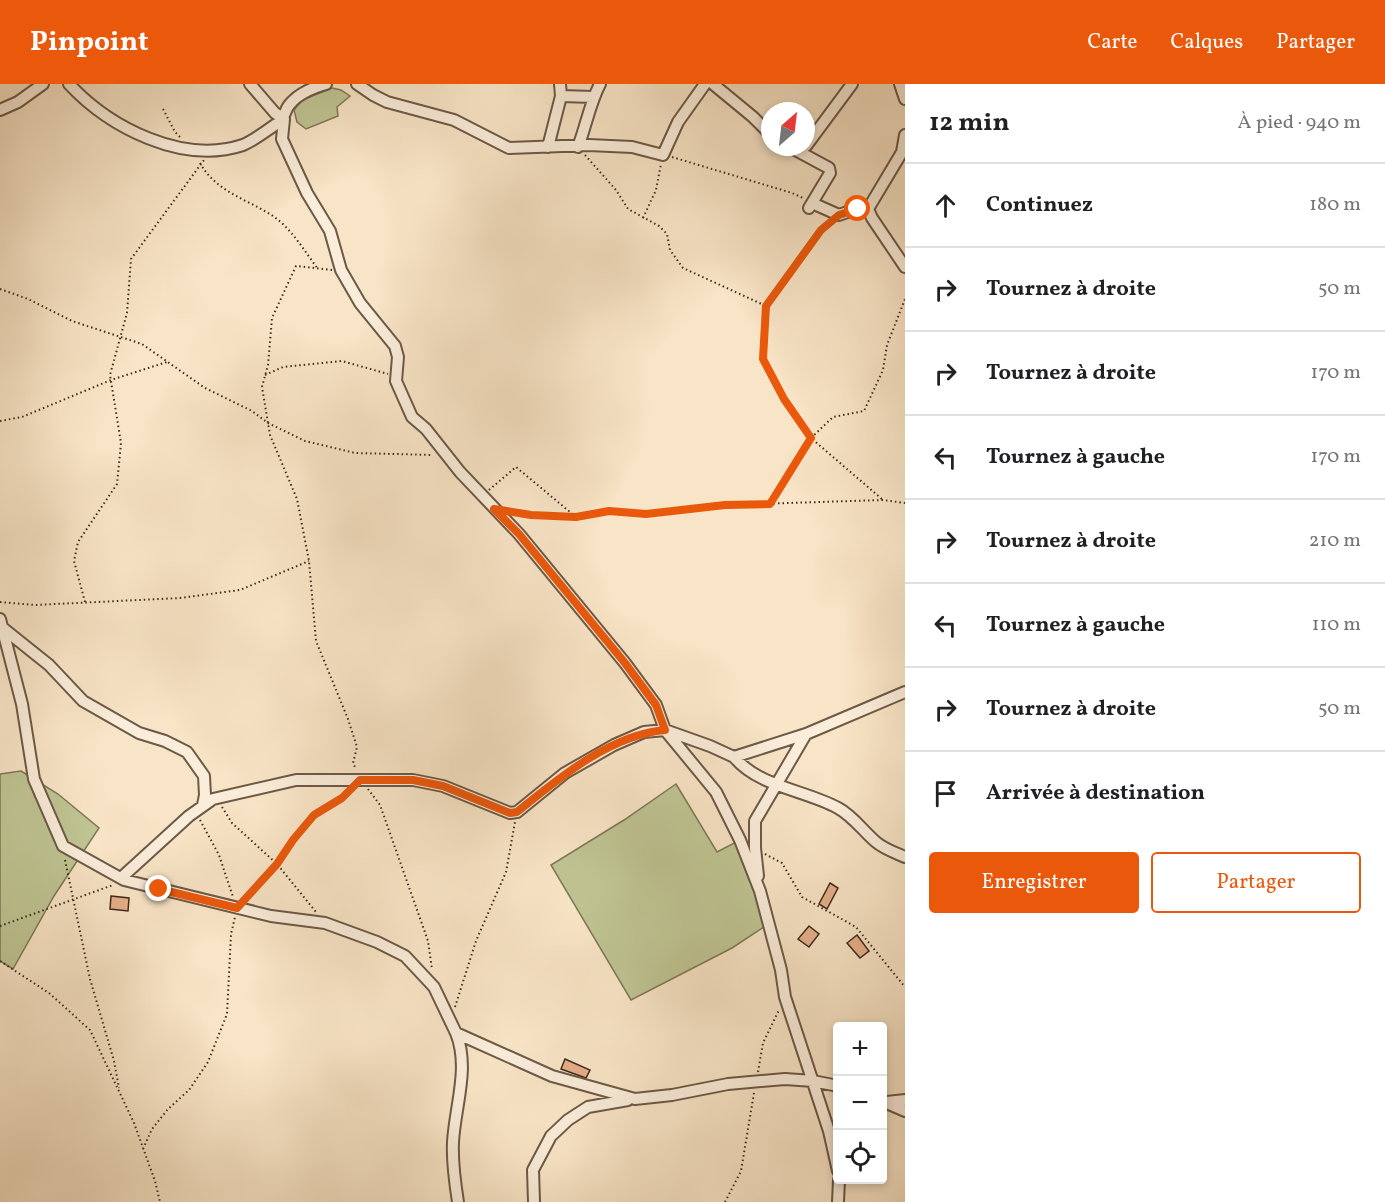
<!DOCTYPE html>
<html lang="fr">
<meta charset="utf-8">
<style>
:root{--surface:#fff;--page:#f2f2f2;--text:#202124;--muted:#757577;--line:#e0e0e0;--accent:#ea580c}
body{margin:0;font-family:Vollkorn,serif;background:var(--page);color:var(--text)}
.controls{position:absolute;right:18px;bottom:18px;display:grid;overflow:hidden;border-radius:6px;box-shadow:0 3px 9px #0003}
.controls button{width:54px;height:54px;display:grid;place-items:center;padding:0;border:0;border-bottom:2px solid var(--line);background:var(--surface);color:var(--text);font:30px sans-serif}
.compass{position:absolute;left:761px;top:18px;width:54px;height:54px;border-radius:50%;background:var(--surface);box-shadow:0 3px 9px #0003;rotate:28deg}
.stop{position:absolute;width:18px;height:18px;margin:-14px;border:4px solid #ea580c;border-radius:50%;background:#fff}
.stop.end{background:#ea580c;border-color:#fff;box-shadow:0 2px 6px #0008}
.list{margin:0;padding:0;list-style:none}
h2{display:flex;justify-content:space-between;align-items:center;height:78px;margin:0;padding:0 24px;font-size:26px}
h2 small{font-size:20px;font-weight:400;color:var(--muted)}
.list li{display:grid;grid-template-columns:39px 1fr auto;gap:18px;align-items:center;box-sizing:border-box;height:84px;padding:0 24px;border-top:2px solid var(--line)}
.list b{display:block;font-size:22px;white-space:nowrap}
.list em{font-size:20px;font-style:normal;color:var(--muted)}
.actions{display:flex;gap:12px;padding:18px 24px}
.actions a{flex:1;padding:14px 0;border:2px solid var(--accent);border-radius:6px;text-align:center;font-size:21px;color:var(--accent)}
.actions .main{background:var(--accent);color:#fff}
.icon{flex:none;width:33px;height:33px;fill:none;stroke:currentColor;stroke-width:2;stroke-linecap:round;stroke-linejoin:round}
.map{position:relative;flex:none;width:905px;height:1118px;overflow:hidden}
header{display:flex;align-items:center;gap:36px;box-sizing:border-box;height:84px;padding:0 30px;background:var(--accent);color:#fff}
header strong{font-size:28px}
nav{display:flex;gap:33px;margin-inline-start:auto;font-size:21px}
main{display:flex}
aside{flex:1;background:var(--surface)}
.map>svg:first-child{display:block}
</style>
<header>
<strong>Pinpoint</strong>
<nav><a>Carte</a><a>Calques</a><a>Partager</a></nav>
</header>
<main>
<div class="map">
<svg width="905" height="1118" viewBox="0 0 905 1118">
<rect width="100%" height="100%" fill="#f8e4c6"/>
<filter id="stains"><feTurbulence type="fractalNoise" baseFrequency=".00333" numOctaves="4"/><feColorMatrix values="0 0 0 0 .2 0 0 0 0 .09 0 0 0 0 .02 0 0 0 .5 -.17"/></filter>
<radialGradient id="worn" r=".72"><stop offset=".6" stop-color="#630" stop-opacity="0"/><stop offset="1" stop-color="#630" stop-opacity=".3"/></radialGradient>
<path fill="#bfc493" stroke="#7e7858" stroke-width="1.5" d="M332,4l9,2 9,6 -13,11 1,9 -32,13 -9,-7 -3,-12 8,-10z
M21,687l37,23 41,34 -45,68 -41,73 -13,-8v-187z
M676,700l41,68 23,-12 30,83 -38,25 -101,52 -80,-135 73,-45z"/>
<path fill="#e6b089" stroke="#3d2b1d" stroke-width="1.5" d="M830,799l8,5 -11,21 -8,-5z
M111,812l18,2 -1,13 -18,-2z
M809,842l10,8 -10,13 -11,-8z
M857,851l12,16 -9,7 -13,-15z
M565,975l25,11 -4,8 -25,-9z"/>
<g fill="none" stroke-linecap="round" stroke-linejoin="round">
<g stroke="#6c5947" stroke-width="14">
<path id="street" d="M69,0c41,44 114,81 174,61 12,-5 24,-15 35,-22 8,-5 6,-13 12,-19 9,-11 22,-16 36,-20
M250,0l25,29 9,6 -2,20 25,54 23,38 11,39 19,33 35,43 3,11 -2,24 16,36 14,12 34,43 59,62 106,129 31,42 9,25 51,62 24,48 20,51 21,79 4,27 44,134 9,40
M357,0l16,11 14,7 67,18 55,28 80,-3 43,2 31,8 15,-33 27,-38
M713,0l40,33 17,17
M900,0l5,15
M561,12l32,1
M0,26l18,-8 25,-18
M905,51l-3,17 -34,57 4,9 33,49
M806,62l46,-62
M548,63l13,-51 -1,-12
M578,63c8,-21 12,-44 22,-63
M790,63l39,21 1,5 -21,35
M812,119l27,12 14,-5 15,-1
M0,535l22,85 12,75 29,67 61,34 147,36 54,7 52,19 28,14 29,31 22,46 96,43 83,23 37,-4 56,-11 57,-5 28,2 25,5
M4,545l45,36 34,36 56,32 26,8 22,11 17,24 1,19 -2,10
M734,673c25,30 71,33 104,51 15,8 25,23 38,34 8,7 20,11 29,15
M758,792l-3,-28v-27l51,-87
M121,794l68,-62 24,-17 83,-19h117l30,6 67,27 7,-1 48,-39 49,-28 30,-13 21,-2 45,16 24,11 72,-23 99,-42
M456,949c14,35 -1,73 -3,109 -1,20 2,41 5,60
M882,1017l23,10
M887,1018l18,-2
M534,1118l-1,-32 18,-34 17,-16 20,-13 40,-7
M838,1118l1,-22"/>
</g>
<path stroke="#3d2b1d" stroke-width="2" stroke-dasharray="1.5 3" stroke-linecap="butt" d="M163,25l12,23 5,5
M585,71l31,35 12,19 31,17 8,8 3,16 13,18 83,38
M672,73l120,36 11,5
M200,79c16,29 47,36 73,53 19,13 32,36 45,53
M643,134l13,-28 5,-26
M829,139l-8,7 -55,76 -3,53 22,40 26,39 72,62
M332,186l-36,-4 -24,52 -4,47 -6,22 8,48 27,64 12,62 7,80 32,78 9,28 -4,16 3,6
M0,205l28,10 44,22 70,23 63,44 47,23 16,12 37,18 50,12 78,2
M265,291l18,-8 59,-6 46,13
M0,337l22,-4 89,-37 56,-18
M489,406l27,-23 60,50
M771,419l40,-65 22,-21 31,-6 19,-41 4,-25 18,-46
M514,428l62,5 33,-6 37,3 57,-5 22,-4 158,-5 22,3
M0,518l35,3 145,-7 60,-8 69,-29
M85,518l-11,-41 4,-19 39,-58 4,-41 -11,-68 17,-62 4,-54 73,-99
M368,705l12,16 48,136 4,28
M222,723l10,16 45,41 39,48
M200,736l19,35 14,42
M765,770l17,9 20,34 54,30 49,60
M65,776l25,119 24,82 5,27
M245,816l32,-36 16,-24 21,-25 28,-17 8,-8
M0,842l113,-41
M0,877l49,32 41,37 44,93 21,58 5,21
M455,923l21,-66 30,-69 9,-50
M758,988l5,-29 16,-33
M143,1065l9,-20 16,-20 21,-19 19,-28 19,-48 4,-80 4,-17
M725,1118l16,-31 13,-78"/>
<use href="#street" stroke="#faedda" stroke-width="10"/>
</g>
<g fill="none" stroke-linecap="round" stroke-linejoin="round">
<path stroke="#ea580c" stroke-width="8" d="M159,805l78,19 40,-44 16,-24 21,-25 28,-17 18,-18h53l30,6 67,27 7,-1c42,-34 93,-77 148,-82l-9,-25 -31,-42 -106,-129 -25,-25 37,6 45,2 33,-6 37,3 79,-9 45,-1 41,-66 -27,-39 -21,-40 3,-53 55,-76 18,-15 19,-6"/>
</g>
<rect width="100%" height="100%" filter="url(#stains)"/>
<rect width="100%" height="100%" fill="url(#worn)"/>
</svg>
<div class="controls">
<button>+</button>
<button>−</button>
<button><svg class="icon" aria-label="locate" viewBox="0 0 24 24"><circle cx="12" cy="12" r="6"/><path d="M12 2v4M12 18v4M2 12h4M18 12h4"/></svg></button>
</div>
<svg class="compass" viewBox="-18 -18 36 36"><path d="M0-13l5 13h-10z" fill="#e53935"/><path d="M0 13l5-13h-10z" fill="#757577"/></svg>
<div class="stop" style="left:858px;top:125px"></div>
<div class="stop end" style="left:159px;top:805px"></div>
</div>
<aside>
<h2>12 min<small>À pied · 940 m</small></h2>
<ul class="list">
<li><svg class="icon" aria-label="ahead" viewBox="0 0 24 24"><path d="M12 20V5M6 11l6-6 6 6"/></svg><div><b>Continuez</b></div><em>180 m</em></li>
<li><svg class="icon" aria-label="right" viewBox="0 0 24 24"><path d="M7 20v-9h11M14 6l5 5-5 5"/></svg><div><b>Tournez à droite</b></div><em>50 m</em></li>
<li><svg class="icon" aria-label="right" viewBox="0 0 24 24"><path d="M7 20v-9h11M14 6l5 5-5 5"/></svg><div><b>Tournez à droite</b></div><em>170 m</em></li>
<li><svg class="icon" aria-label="left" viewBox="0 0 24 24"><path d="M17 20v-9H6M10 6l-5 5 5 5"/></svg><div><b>Tournez à gauche</b></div><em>170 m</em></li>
<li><svg class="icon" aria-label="right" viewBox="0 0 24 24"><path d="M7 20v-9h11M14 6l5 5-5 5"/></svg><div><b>Tournez à droite</b></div><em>210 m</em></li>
<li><svg class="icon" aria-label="left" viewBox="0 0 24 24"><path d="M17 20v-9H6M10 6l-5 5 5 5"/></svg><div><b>Tournez à gauche</b></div><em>110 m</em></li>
<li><svg class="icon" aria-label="right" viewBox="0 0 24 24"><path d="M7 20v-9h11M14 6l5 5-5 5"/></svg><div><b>Tournez à droite</b></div><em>50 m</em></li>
<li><svg class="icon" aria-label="arrive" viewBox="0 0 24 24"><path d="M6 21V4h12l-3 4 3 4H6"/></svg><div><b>Arrivée à destination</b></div></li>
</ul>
<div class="actions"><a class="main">Enregistrer</a><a>Partager</a></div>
</aside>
</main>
